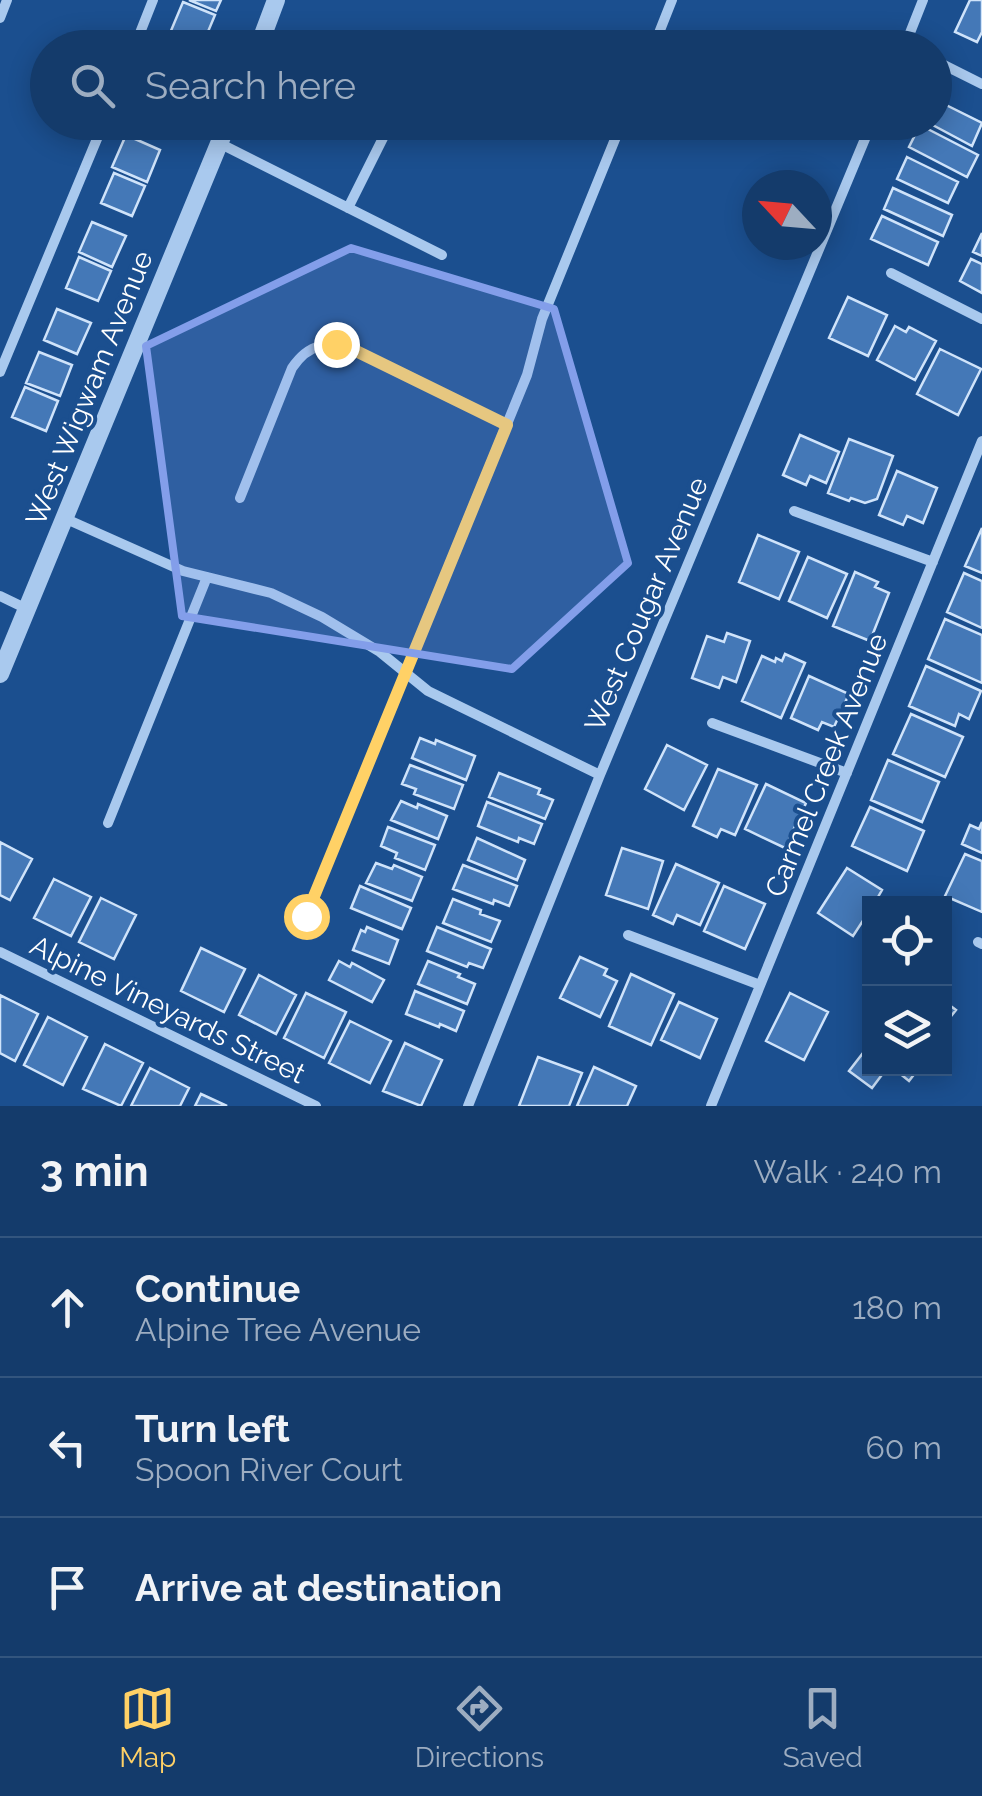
<!DOCTYPE html>
<meta charset="utf-8">
<style>
:root{--surface:#143b6b;--page:#1d4271;--text:#f1f3f6;--muted:#9dadc1;--line:#33557e;--accent:#ffd166}
body{margin:0;font-family:Raleway,sans-serif;background:var(--page);color:var(--text)}
.controls{position:absolute;right:30px;bottom:30px;display:grid;overflow:hidden;border-radius:0px;box-shadow:0 5px 25px #0003}
.controls button{width:90px;height:90px;display:grid;place-items:center;padding:0;border:0;border-bottom:2px solid var(--line);background:var(--surface);color:var(--text);font:50px sans-serif}
.compass{position:absolute;left:742px;top:170px;width:90px;height:90px;border-radius:50%;background:var(--surface);box-shadow:0 5px 25px #0003;rotate:296deg}
.stop{position:absolute;width:30px;height:30px;margin:-22px;border:8px solid #ffd166;border-radius:50%;background:#fff}
.stop.end{background:#ffd166;border-color:#fff;box-shadow:0 2px 10px #0008}
.list{margin:0;padding:0;list-style:none}
h2{display:flex;justify-content:space-between;align-items:center;height:130px;margin:0;padding:0 40px;font-size:42px}
h2 small{font-size:32px;font-weight:400;color:var(--muted)}
.list li{display:grid;grid-template-columns:65px 1fr auto;gap:30px;align-items:center;box-sizing:border-box;height:140px;padding:0 40px;border-top:2px solid var(--line)}
.list b{display:block;font-size:38px;white-space:nowrap}
.list p{margin:0;font-size:32px;white-space:nowrap;color:var(--muted)}
.list em{font-size:32px;font-style:normal;color:var(--muted)}
.icon{flex:none;width:55px;height:55px;fill:none;stroke:currentColor;stroke-width:2;stroke-linecap:round;stroke-linejoin:round}
.map{position:relative;flex:none;width:982px;height:1106px;overflow:hidden}
.search{position:absolute;background:var(--surface);box-shadow:0 5px 25px #0003;left:30px;right:30px;top:30px;height:110px;display:flex;align-items:center;gap:25px;box-sizing:border-box;padding:0 35px;border-radius:55px;color:var(--muted);font-size:38px}
.sheet{height:550px;background:var(--surface)}
nav{display:flex;justify-content:space-around;align-items:center;box-sizing:border-box;height:140px;border-top:2px solid var(--line);background:var(--surface);font-size:28px;color:var(--muted)}
nav a{display:grid;justify-items:center;gap:5px}
nav .on{color:var(--accent)}
.map>svg:first-child{display:block}
</style>
<div class="map">
<svg width="982" height="1106" viewBox="0 0 982 1106">
<rect width="100%" height="100%" fill="#1b4f8f"/>
<path fill="#4478b7" stroke="#cfe3fa" stroke-width="2.5" d="M189,0h32l-5,11z
M970,0h12v32l-5,10 -22,-10z
M183,2l32,13 -13,31 -32,-13z
M934,99l48,24 -10,23 -45,-24h7z
M920,125l58,30 -11,22 -58,-30z
M126,135l34,15 -13,32 -35,-15z
M907,157l51,25 -10,21 -51,-24z
M114,173l31,13 -13,30 -31,-13z
M893,188l59,27 -9,21 -59,-27z
M882,216l56,26 -10,23 -57,-26z
M92,222l34,14 -14,31 -33,-15z
M982,233v23l-9,-4z
M79,257l32,14 -13,30 -32,-13z
M971,259l11,5v29l-22,-12z
M848,297l39,18 -19,41 -39,-18z
M57,309l34,14 -14,31 -33,-14z
M895,326l11,6 3,-5 27,14 -21,39 -38,-20z
M940,349l41,20 -23,46 -41,-21z
M39,352l33,13 -12,31 -34,-13z
M25,387l33,14 -12,30 -34,-14z
M800,435l39,17 -13,31 -16,-7 -4,9 -23,-10z
M849,439l44,17 -16,43 -12,4 -14,-5 -2,3 -21,-8z
M897,471l40,17 -14,35 -16,-7 -4,9 -24,-10z
M982,528v45l-17,-7z
M758,535l41,17 -20,47 -40,-17z
M808,557l39,17 -20,44 -38,-17z
M855,572l23,10 -3,5 14,6 -19,48 -37,-15z
M964,573l18,8v47l-35,-16z
M945,619l37,16v48l-54,-24z
M727,633l23,8 -14,41 -13,-5 -4,11 -27,-10 15,-42 17,6z
M785,654l20,9 -24,55 -39,-17 20,-45 13,6 1,-4 6,3z
M926,666l55,25 -12,28 -10,-5 -4,12 -46,-20z
M809,676l40,18 -15,33 -12,-5 -4,8 -27,-12z
M911,714l52,23 -18,40 -52,-23z
M420,738l15,6 1,-4 39,16 -9,24 -54,-22z
M667,745l40,20 -23,45 -39,-21z
M888,760l51,22 -17,40 -51,-22z
M410,765l53,20 -9,24 -40,-15 2,-5 -14,-5z
M718,769l39,16 -22,50 -14,-6 -4,8 -24,-11z
M499,773l41,16 -2,5 15,6 -8,19 -56,-22z
M766,784l40,19 -21,45 -40,-19z
M401,801l16,7 1,-4 29,12 -9,23 -47,-19z
M487,802l55,22 -8,20 -15,-6 -1,4 -40,-16z
M870,807l54,24 -17,40 -55,-25z
M982,822v31l-20,-9 8,-19 9,4z
M388,827l47,18 -10,25 -30,-12 2,-5 -16,-7z
M477,838l48,22 -8,20 -49,-20z
M0,842l32,17 -22,41 -10,-5z
M622,848l41,13 -15,48 -42,-14z
M965,854l17,7v51l-37,-16z
M376,863l16,6 2,-4 28,12 -10,24 -46,-18z
M676,864l43,19 -19,42 -23,-10 -4,9 -20,-9z
M463,865l54,21 -8,20 -15,-6 -1,4 -40,-15z
M847,868l35,22 -8,14h-4v6l-17,26 -35,-23z
M54,879l37,18 -20,39 -37,-18z
M360,886l51,22 -9,21 -51,-21z
M724,886l41,18 -20,45 -41,-18z
M101,898l35,17 -22,44 -35,-17z
M453,899l28,11 -1,4 20,7 -9,21 -48,-19z
M367,927l31,13 -9,24 -36,-14 8,-20 4,2z
M437,927l54,22 -8,19 -14,-5 -2,4 -40,-16z
M201,948l44,21 -21,43 -43,-21z
M580,957l27,12 -3,6 13,6 -17,36 -40,-19z
M339,961l11,6 2,-4 32,17 -12,22 -43,-22z
M428,961l32,13 -2,3 17,7 -8,20 -49,-20z
M631,974l43,20 -23,51 -42,-19z
M259,975l37,20 -20,39 -37,-19z
M415,991l49,20 -8,20 -16,-7 -1,3 -33,-13z
M306,993l40,19 -22,46 -40,-20z
M790,993l38,19 -24,48 -38,-19z
M0,995l38,19 -23,47 -15,-8z
M944,1001l12,9 -12,15z
M679,1002l38,17 -17,39 -39,-18z
M48,1017l39,20 -24,48 -39,-20z
M350,1021l41,20 -21,42 -41,-20z
M405,1043l37,17 -21,46 -38,-15z
M105,1044l38,19 -22,43 -38,-17z
M870,1044v24h17l-15,20 -23,-17z
M538,1057l44,16 -13,33h-50z
M594,1067l42,19 -9,20h-50z
M150,1068l39,20 -9,18h-49z
M893,1068h26l-10,13z
M201,1094l26,12h-32z"/>
<g fill="none" stroke-linecap="round" stroke-linejoin="round">
<path stroke="#a9c9ee" stroke-width="10" d="M0,18l7,-18
M134,48l19,-48
M653,48l19,-48
M904,48l19,-48
M934,60l48,24
M219,143l223,112
M348,208l43,-86
M891,273l91,46
M0,372l104,-250
M240,498l52,-130c17,-25 35,-27 62,-18l153,75
M794,511l139,51
M64,518l119,53 88,22 51,24 58,35 48,39 172,84
M0,596l27,13
M712,723l135,50
M108,823l99,-246
M306,916l221,-541 15,-56 80,-197
M628,935l132,50
M978,942l4,2
M0,952l316,154
M468,1106l132,-331 272,-653
M711,1106l271,-665"/>
<path stroke="#a9c9ee" stroke-width="18" d="M258,48l18,-48
M0,674l228,-552"/>
</g>
<g fill="none" stroke-linecap="round" stroke-linejoin="round">
<path stroke="#ffd166" stroke-width="12" d="M306,916l201,-491 -153,-75 -18,-6"/>
</g>
<path fill="#839eea" fill-opacity="0.2" stroke="#839eea" stroke-width="8" stroke-linejoin="round" d="M351,248l203,61 74,254 -116,106 -330,-53 -36,-270z"/>
<g text-anchor="middle" stroke-width="8" stroke-linejoin="round" paint-order="stroke">
<g font-size="28" fill="#fff" stroke="#1b4f8f">
<text transform="translate(89 388) rotate(-68)" y="10">West Wigwam Avenue</text>
<text transform="translate(646 604) rotate(-67)" y="10">West Cougar Avenue</text>
<text transform="translate(826 765) rotate(-68)" y="10">Carmel Creek Avenue</text>
<text transform="translate(168 1009) rotate(26)" y="10">Alpine Vineyards Street</text>
</g>
</g>
</svg>
<div class="controls">
<button><svg class="icon" aria-label="locate" viewBox="0 0 24 24"><circle cx="12" cy="12" r="6"/><path d="M12 2v4M12 18v4M2 12h4M18 12h4"/></svg></button>
<button><svg class="icon" aria-label="layers" viewBox="0 0 24 24"><path d="M12 4l9 5-9 5-9-5zM3 14l9 5 9-5"/></svg></button>
</div>
<svg class="compass" viewBox="-18 -18 36 36"><path d="M0-13l5 13h-10z" fill="#e53935"/><path d="M0 13l5-13h-10z" fill="#9dadc1"/></svg>
<div class="stop" style="left:306px;top:916px"></div>
<div class="stop end" style="left:336px;top:344px"></div>
<div class="search"><svg class="icon" aria-label="search" viewBox="0 0 24 24"><circle cx="10" cy="10" r="6"/><path d="M15 15l6 6"/></svg>Search here</div>
</div>
<section class="sheet">
<h2>3 min<small>Walk · 240 m</small></h2>
<ul class="list">
<li><svg class="icon" aria-label="ahead" viewBox="0 0 24 24"><path d="M12 20V5M6 11l6-6 6 6"/></svg><div><b>Continue</b><p>Alpine Tree Avenue</p></div><em>180 m</em></li>
<li><svg class="icon" aria-label="left" viewBox="0 0 24 24"><path d="M17 20v-9H6M10 6l-5 5 5 5"/></svg><div><b>Turn left</b><p>Spoon River Court</p></div><em>60 m</em></li>
<li><svg class="icon" aria-label="arrive" viewBox="0 0 24 24"><path d="M6 21V4h12l-3 4 3 4H6"/></svg><div><b>Arrive at destination</b></div></li>
</ul>
</section>
<nav>
<a class="on"><svg class="icon" aria-label="map" viewBox="0 0 24 24"><path d="M3 6l6-2 6 2 6-2v14l-6 2-6-2-6 2zM9 4v14M15 6v14"/></svg>Map</a>
<a><svg class="icon" aria-label="directions" viewBox="0 0 24 24"><path d="M12 3l9 9-9 9-9-9zM9 14v-3h6M13 9l2 2-2 2"/></svg>Directions</a>
<a><svg class="icon" aria-label="saved" viewBox="0 0 24 24"><path d="M7 4h10v16l-5-4-5 4z"/></svg>Saved</a>
</nav>
